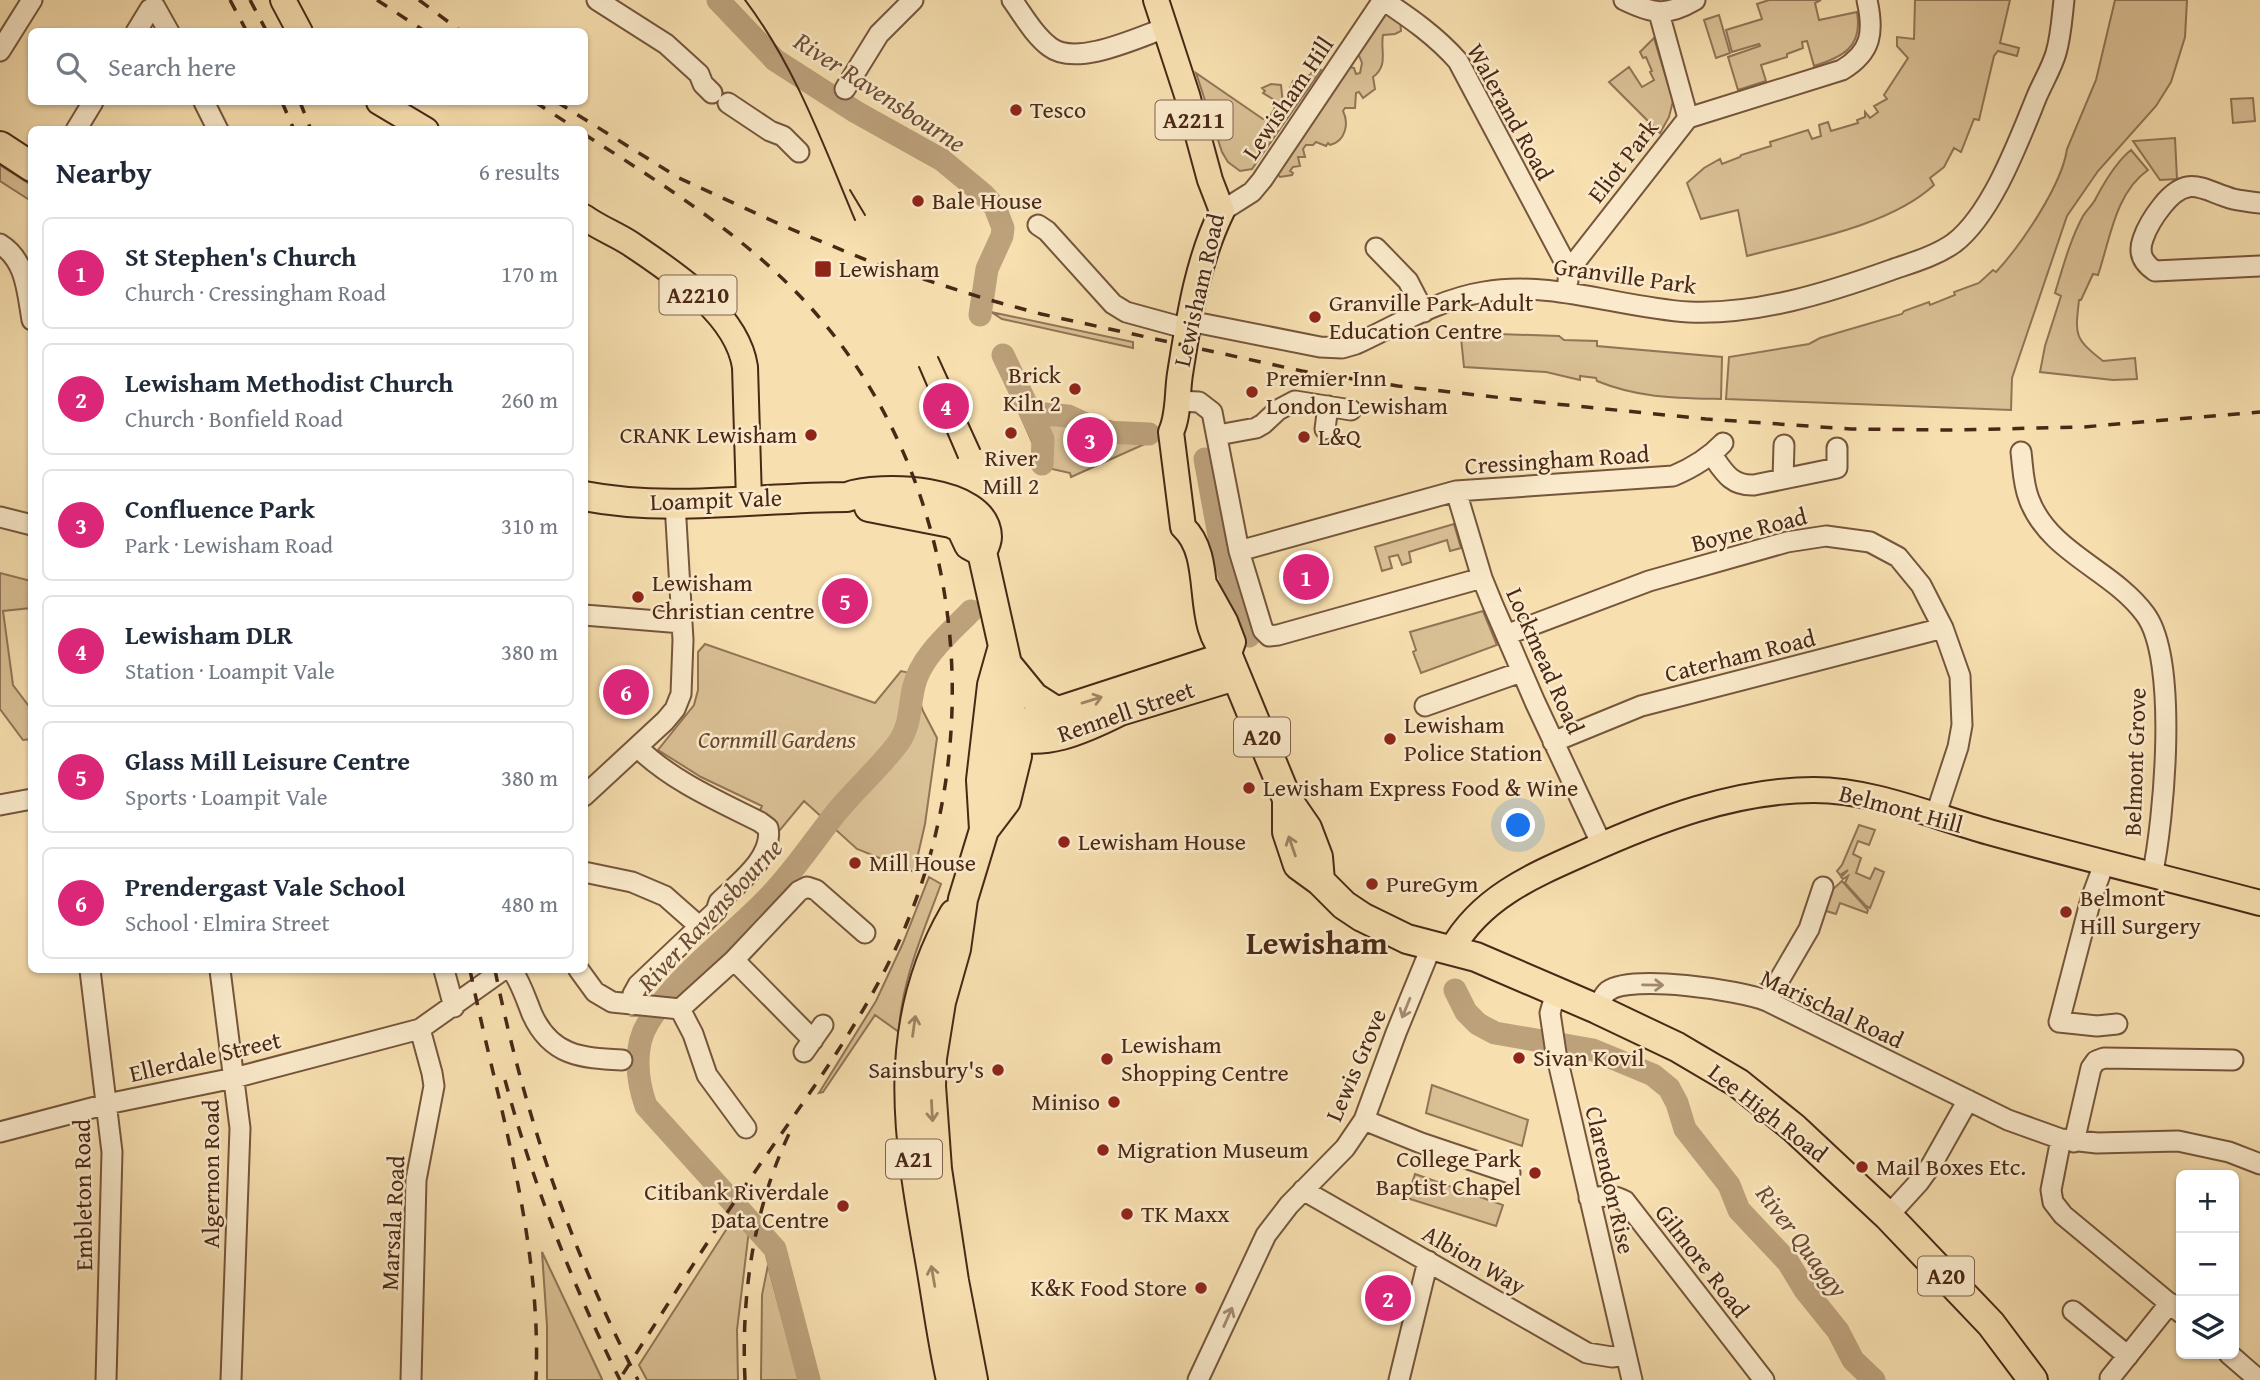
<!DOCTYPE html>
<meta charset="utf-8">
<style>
:root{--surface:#fff;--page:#f2f2f3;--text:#1f2937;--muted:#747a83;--line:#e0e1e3;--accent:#db2777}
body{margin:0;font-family:"Gentium Book Plus",serif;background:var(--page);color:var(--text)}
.controls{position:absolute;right:21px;bottom:21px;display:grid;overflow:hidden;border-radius:10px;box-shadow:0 2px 5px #0004}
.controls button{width:63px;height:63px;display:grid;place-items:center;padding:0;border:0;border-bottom:2px solid var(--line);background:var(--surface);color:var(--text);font:35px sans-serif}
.you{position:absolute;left:1519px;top:826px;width:24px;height:24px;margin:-18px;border:5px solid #fff;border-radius:50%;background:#1a73e8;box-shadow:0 0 0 10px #1a73e833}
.badge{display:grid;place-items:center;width:46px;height:46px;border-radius:50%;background:var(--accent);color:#fff;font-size:23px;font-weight:700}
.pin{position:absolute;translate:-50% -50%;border:4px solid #fff;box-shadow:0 2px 7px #0006}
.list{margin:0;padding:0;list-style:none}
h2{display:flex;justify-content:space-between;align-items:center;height:91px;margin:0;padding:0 28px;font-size:30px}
h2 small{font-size:23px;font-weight:400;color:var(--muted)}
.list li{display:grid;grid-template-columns:46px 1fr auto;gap:21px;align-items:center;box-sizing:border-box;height:112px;margin:0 14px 14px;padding:0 14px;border:2px solid var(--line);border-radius:10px}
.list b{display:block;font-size:26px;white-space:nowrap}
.list p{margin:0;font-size:23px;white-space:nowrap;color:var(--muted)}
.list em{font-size:23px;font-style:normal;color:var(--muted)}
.icon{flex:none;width:38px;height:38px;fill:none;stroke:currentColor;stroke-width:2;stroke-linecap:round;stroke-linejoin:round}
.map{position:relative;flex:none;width:2260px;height:1380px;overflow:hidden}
.search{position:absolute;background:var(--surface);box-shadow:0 2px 5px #0004;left:28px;top:28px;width:560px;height:77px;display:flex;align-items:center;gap:18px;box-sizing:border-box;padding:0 24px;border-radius:10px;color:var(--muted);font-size:26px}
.panel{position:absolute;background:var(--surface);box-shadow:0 2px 5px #0004;left:28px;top:126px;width:560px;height:847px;border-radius:10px}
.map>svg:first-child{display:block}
</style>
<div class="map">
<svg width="2260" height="1380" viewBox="0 0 2260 1380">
<rect width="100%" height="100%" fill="#f7dfaf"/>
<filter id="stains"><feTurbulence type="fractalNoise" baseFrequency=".00286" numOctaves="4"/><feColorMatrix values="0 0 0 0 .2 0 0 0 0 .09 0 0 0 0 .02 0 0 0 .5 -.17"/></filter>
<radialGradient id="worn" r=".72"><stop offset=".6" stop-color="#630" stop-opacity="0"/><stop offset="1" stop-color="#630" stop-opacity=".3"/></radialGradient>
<path fill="#dac095" stroke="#927456" stroke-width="2" d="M1769,0h52l-6,3 4,17 38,-8c6,35 -14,45 -43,54l-7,-25 -5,1 1,6 -16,6v3l-26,8 5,16 -28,9 -10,-33 32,-11 -1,-2 -27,8 -6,-22 36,-11 -5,-15z
M1915,0h95l-10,43 19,5 -2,8 -19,-5 -4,5 -15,64 -5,-1 -13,33 -7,-4 -10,19 -14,11 4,7c-44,41 -130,56 -187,71l-9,-46 -37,9 -14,-36 17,-15 16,-9 2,5 18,-7 1,-2 30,-9 -1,-4 38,-12 4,9 9,-3 -2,-11 9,-3 3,9 27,-8 -1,-3 8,-3v-5l5,6 8,-6 -4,-6 13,-7 -3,-4 24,-37 -11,-12v-9l17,2z
M2115,0h72l-2,37 -14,45 -15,24 -58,65 -31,45 -55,162 -1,32 -285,-11 3,-42 80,-13 11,-6 82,-24 2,-3 25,-9 1,3 25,-10 -1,-3 25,-9 14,-13 3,2c25,-27 66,-87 71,-123l29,-69z
M1384,10l16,9 1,12 -6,3 -12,1c-3,16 6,30 -10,42l2,12 -12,9 -4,-6 -3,1 -1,15h-10l-2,3c6,12 3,30 -13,34l-2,-2 -2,3 -10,-4 -3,3h-7l-3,4 2,8h-7l2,9 -7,1 -3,4 3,2 -1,2 -12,2 -3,-4 71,-106 6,1 2,6 4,-1 2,-10 -4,-10z
M1719,15l11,38 -14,5 -12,-38z
M1654,38l19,63 -4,16 -9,16 -51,-51 20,-15 13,20 12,-7 -4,-8 2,-1 -6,-14 -3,1 -3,-6z
M1315,68l6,2 -69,99 -12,2 -12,-9 -6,-10 -26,-79 67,46h5l7,-11 -2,-2 3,-5 -13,-8 2,-2 -3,-3 9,-4 10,1 2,19 8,-1 -1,-15 3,-7 17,-6z
M2253,98l2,23 -22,2 -2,-24z
M2175,138l2,41 -17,1 -27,-39z
M2131,150l17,20c-33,23 -38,70 -50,105l-5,-1 -12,26h-2c-4,36 -5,38 24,61l32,-3 2,21 -24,1 -73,-8 5,-26 16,-50 -6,-3c8,-26 15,-53 28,-77 4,-7 10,-11 13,-18 9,-17 20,-36 35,-48z
M0,165l31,20v16l-31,-20z
M991,312l142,30v6l-131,-29z
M1498,334l61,2 5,4 33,1v5l125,11 -1,42c-45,-1 -83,-1 -124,-18l-1,-3 -16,-2v4l-34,-8 -82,-5 -3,-29z
M1036,405l114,25 -3,13 -76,34 -1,-4 -27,-6 -24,-55z
M1454,524l7,24 -11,3 -3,-11 -38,12 2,10 -9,3 -4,-10 -9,2 3,11 -10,3 -7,-24z
M0,573l31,8v27l-28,3 10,74 18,24v30l-8,1 -23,-31z
M1483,611l14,34 -76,28 -8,-21 3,-2 -6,-18z
M705,644l170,59 26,-32 9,2 13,38 14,27 -12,86 -11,48 -57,-23 -53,-48 -24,29 -22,-15 4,-9 -61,-29 -43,-27 36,-45 4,-15v-38z
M1859,825l16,5 -6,15 -11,-4 -5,13 8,4 -5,15 14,6 5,-11 9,4 -14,36 -5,-3 -20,-22 3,-7 -5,3 -2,-2 7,-7 -8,5 -3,-4 5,-6z
M929,877l12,7c-17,47 -40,97 -42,148l-24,-17 -52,77 -4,1 57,-92 27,-58z
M1842,881l26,29 -1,3 -27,-10 -4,11 -13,-4 8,-19z
M1432,1085l96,35 -6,26 -96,-33z
M1415,1174l88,31 -7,21 -89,-28z
M735,1216l14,14 -12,100 1,50h-91l-8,-15z
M542,1252l60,127v1h-55v-54z
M768,1265l31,115h-38l1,-85z"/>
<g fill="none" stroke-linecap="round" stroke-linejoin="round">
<path stroke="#bca17b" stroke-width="23" d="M718,0l57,60 81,52 86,48 41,34 12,13 8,21 -1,8 -15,33 -7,46
M1003,355l40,84 -1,25
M1032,413l36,3 35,16 46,2
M1205,459l17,93 27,84
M1455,990l11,22 12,12 17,9 98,17 60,25 16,13 8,15 8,26 44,56 10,25 49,52 17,28 33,41 15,29 21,20
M809,1380l-34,-131 -129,-143c-9,-25 -13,-59 2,-83 30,-50 81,-84 121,-126 25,-26 44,-55 66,-83 20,-25 45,-46 64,-72 12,-17 10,-37 15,-56 7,-30 36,-53 57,-75"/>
<g stroke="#75563c" stroke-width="23">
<path id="minor" d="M597,0l69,44 33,30 4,10 9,9
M1012,0c11,15 22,35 38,47 26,20 87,-9 115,-19
M1624,0c29,14 42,17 71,0
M1659,13l29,105
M136,32l14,-23 5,-2 14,25
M0,51l32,-51
M845,89l34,-55 34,-34
M204,102l14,28
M728,103l42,28 13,5 16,16
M1688,118l154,-48c30,-18 32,-38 25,-70
M76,130l17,-28
M2260,203c-9,-1 -18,-2 -27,-4 -31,-9 -45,-26 -71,7 -8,10 -15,21 -19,33 -5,14 0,24 12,32l105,-5
M1222,211l30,-19 10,-12 121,-180c27,18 53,36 75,61l111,209
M1038,225l9,6 66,73 13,8 62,17
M0,244c26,16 27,47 32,76
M1376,248l32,33 16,31
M1568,281l1,-11 119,-152
M1189,321l131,26 22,1 14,-4c41,-19 83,-45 128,-52 69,-12 136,16 205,20 68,3 138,-19 202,-42 20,-7 45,-14 63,-27 38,-29 65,-103 83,-147 6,-14 15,-29 19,-43 5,-17 6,-36 8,-53
M1176,401l23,1 13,10 27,139 24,79 6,6 9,-1 204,-57
M1325,429l3,-23
M1218,435l38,-7 7,-4 15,-14 17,-9 56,9
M2021,452c2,16 2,32 8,47 20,54 84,71 116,115 34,45 19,207 7,262
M1712,455c12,17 19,31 42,30l83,-17v-20
M1783,479l1,-34
M1456,491l26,87 11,27 42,97 67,143
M0,517l32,8
M1239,551l217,-60 217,-15c19,-8 35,-17 50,-33
M584,615l98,8
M1506,635l143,-54 138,-39 39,-6 44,6 28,15 23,28 22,43 17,48 2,49 -4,22 -23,70
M1425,706l96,-34
M1553,742l88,-36 302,-78
M584,796l81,-75 10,-12 6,-15 2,-54 -8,-137
M0,805l32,-6
M2104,864l-13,35 -32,123 38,4 20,-2
M584,872l48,10 33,14 34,30
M734,960l79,80
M90,970l22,182 -6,228
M220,970l20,158 -9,252
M444,970l10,37
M512,970c9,13 14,29 20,44 19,42 49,44 90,46
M579,970l16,22 17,10 68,7
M1556,992l-6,21 6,40 76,327
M1767,1001l42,-72 14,-42
M632,1005l1,-11 5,-9 78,-74 3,-9c19,-19 55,-45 49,-74l-8,-6c-44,-22 -88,-41 -123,-75
M680,1009l54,-49 65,-69 8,-4 9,3 49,43
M680,1009l13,25 14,41 39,53
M1597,1009c3,-6 6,-14 11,-18 23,-17 132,-1 159,10l241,119 53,19 36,4 81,-2 51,11 31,12
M804,1052l19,-27
M1364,1120l57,23 89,30
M0,1132l107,-28 127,-26 186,-49 83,-59
M2061,1139l-10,51 2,12 10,13 118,98
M2074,1142l17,-74 5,-7 8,-3 129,2
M1303,1190l284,163 25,4 14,-2
M1589,1198c14,-2 24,-4 36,3l139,179
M1888,1216l31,-34 13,-18 36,-64
M2073,1311l55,45
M2229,1354l30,26
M2110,1378l60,-75
M411,1380l5,-200 18,-94 -2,-13 -12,-44
M1198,1380l68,-145 23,-30 56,-57 19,-28 32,-87 36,-88
M1399,1380l29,-119"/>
</g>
<g stroke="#4a2816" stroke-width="28">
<path id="major" d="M283,0l17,32
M1156,0l31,95 23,85 12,31c-25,51 -33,107 -42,163 -3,19 -1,41 -9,58l12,95c34,31 9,100 45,129l5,-14 -8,-21 -19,-34
M379,102l47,28
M584,217c15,11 32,17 47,27 41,28 106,69 114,123l4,133
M1452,949c29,-52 82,-74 134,-97 71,-32 149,-62 228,-62 59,0 118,26 175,42 90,25 181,47 271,71"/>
</g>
<g stroke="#4a2816" stroke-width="32">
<path id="highway" d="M0,146l32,21
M584,496c87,17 176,1 263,1 32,-12 139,-9 140,40 0,4 -3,11 -5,15
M869,507l82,16 10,5 8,17 13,7
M982,552l25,112 1,24 9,68 -11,45 -22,29
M1007,664l27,33 22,14
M1002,730c35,22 84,-2 118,-19l115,-35
M992,787l13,-35 18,-24 11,-9 194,-63 59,143 20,29 11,29 2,24
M1287,799v33l11,33 22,16 24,24 18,12 45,22 69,18 121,52 80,38 61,36 56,45 94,88 103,108 42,56
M951,1380c-9,-40 -14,-80 -21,-120 -22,-122 -41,-234 24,-346
M973,1380l-19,-99 -17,-112 -6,-83 1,-28 9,-56 15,-53 7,-50 21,-69 -3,-50 11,-95 11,-39"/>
</g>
<use href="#minor" stroke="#faeacb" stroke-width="19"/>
<use href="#major" stroke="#f7dfaf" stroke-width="24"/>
<use href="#highway" stroke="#f7dfaf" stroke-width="28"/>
<path stroke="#4a2816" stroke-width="2" d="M745,0c50,66 78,144 110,220
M850,190l15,25
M938,357l42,92
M919,367l39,91"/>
<path stroke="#4a2816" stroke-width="3.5" stroke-dasharray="12 12" stroke-linecap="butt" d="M230,0l17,32
M250,0l17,32
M377,0l49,32
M419,0l43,32
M282,102l12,28
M300,102l11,28
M535,102l43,28
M557,102l122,76 107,49 90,37 110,35 55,15 261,57 96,15 158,18 150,15 145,10 102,1 130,-3 177,-15
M584,134c75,48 152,96 214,160 167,173 198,447 95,660 -41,85 -99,160 -152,238 -42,62 -81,125 -122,188
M470,970c28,136 72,270 66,410
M495,970c29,143 75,279 143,410
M505,1080c28,104 67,204 115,300
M745,1380c-4,-83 8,-170 44,-246"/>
</g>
<defs><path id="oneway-shaft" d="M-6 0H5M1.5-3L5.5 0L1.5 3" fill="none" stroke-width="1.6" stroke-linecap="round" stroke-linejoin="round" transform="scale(1.75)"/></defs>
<g stroke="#a08462">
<use href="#oneway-shaft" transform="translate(1092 700) rotate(-17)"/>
<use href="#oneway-shaft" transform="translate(1292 846) rotate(-109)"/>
<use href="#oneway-shaft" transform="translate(914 1026) rotate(-82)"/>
<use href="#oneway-shaft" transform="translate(932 1111) rotate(87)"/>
<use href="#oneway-shaft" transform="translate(933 1276) rotate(-100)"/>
</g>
<g stroke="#a28970">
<use href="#oneway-shaft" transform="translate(1653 985) rotate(1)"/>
<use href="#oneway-shaft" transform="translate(1406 1008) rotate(112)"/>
<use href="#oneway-shaft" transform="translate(1228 1317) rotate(-66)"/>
</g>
<g fill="#8f2418" stroke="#faeacb" stroke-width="2.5">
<circle cx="1016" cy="110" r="7"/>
<circle cx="918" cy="201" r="7"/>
<rect x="814" y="260" width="18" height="18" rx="3.5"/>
<circle cx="1315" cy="317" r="7"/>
<circle cx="1075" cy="389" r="7"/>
<circle cx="1252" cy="392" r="7"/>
<circle cx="1011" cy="433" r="7"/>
<circle cx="811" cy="435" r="7"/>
<circle cx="1304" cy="437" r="7"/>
<circle cx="638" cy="597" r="7"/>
<circle cx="1390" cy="739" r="7"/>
<circle cx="1249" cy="788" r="7"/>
<circle cx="1064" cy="842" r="7"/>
<circle cx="855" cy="863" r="7"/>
<circle cx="1372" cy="884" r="7"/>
<circle cx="2066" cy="912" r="7"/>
<circle cx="1519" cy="1058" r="7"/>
<circle cx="1107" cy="1059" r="7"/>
<circle cx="998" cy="1070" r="7"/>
<circle cx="1114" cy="1102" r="7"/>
<circle cx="1103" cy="1150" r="7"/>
<circle cx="1862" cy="1167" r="7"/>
<circle cx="1535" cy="1173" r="7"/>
<circle cx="843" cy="1206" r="7"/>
<circle cx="1127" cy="1214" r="7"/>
<circle cx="1201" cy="1288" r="7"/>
</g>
<g text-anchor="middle" stroke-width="5" stroke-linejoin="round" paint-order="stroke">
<g fill="#faeacb" stroke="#7f624c" stroke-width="2">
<rect x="1155.5" y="100.5" width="77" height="39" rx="5"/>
<rect x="659.5" y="275.5" width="77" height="39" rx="5"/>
<rect x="1234" y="717.5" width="56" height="39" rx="5"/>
<rect x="886" y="1139.5" width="56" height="39" rx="5"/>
<rect x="1918" y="1256.5" width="56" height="39" rx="5"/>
</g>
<g font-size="23" font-weight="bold" fill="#4a2816">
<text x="1194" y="128">A2211</text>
<text x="698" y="303">A2210</text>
<text x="1262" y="745">A20</text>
<text x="914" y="1167">A21</text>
<text x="1946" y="1284">A20</text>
</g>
<g font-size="24" fill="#4a2816" stroke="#faeacb">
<text transform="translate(1288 98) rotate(-56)" y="8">Lewisham Hill</text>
<text transform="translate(1510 112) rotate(61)" y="8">Walerand Road</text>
<text transform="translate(1623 161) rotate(-52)" y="8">Eliot Park</text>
<text transform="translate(1625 276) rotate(8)" y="8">Granville Park</text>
<text transform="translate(1199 290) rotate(-77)" y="8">Lewisham Road</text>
<text transform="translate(1557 460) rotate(-4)" y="8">Cressingham Road</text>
<text transform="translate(716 500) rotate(-2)" y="8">Loampit Vale</text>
<text transform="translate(1749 530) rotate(-14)" y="8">Boyne Road</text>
<text transform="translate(1740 656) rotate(-14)" y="8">Caterham Road</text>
<text transform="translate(1545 661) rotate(66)" y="8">Lockmead Road</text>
<text transform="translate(1126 712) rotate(-19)" y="8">Rennell Street</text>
<text transform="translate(2135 762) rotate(-88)" y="8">Belmont Grove</text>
<text transform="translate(1901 809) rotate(15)" y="8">Belmont Hill</text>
<text transform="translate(1832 1009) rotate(25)" y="8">Marischal Road</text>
<text transform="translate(205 1057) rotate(-13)" y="8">Ellerdale Street</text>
<text transform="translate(1356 1065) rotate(-67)" y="8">Lewis Grove</text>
<text transform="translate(1768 1113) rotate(38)" y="8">Lee High Road</text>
<text transform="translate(211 1174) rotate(-90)" y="8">Algernon Road</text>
<text transform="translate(1610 1180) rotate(77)" y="8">Clarendon Rise</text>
<text transform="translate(83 1195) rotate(-91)" y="8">Embleton Road</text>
<text transform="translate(393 1223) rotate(-87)" y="8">Marsala Road</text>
<text transform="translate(1474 1260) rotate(30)" y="8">Albion Way</text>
<text transform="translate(1702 1261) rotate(52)" y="8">Gilmore Road</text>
</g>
<g font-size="24" fill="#4a2816" stroke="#faeacb" text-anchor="start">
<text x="1030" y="118">Tesco</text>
<text x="932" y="209">Bale House</text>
<text x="839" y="277">Lewisham</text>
<text x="1329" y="311">Granville Park Adult<tspan x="1329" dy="28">Education Centre</tspan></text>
<text x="1061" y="383" text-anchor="end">Brick<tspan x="1061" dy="28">Kiln 2</tspan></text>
<text x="1266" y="386">Premier Inn<tspan x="1266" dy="28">London Lewisham</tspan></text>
<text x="797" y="443" text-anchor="end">CRANK Lewisham</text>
<text x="1318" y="445">L&amp;Q</text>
<text x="1011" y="466" text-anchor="middle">River<tspan x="1011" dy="28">Mill 2</tspan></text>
<text x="652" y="591">Lewisham<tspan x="652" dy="28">Christian centre</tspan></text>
<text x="1404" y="733">Lewisham<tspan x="1404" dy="28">Police Station</tspan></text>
<text x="1263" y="796">Lewisham Express Food &amp; Wine</text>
<text x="1078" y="850">Lewisham House</text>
<text x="869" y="871">Mill House</text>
<text x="1386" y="892">PureGym</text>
<text x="2080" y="906">Belmont<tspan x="2080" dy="28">Hill Surgery</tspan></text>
<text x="1121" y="1053">Lewisham<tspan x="1121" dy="28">Shopping Centre</tspan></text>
<text x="1533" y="1066">Sivan Kovil</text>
<text x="984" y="1078" text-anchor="end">Sainsbury's</text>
<text x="1100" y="1110" text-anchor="end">Miniso</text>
<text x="1117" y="1158">Migration Museum</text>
<text x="1521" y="1167" text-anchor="end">College Park<tspan x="1521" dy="28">Baptist Chapel</tspan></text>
<text x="1876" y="1175">Mail Boxes Etc.</text>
<text x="829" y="1200" text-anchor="end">Citibank Riverdale<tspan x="829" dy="28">Data Centre</tspan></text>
<text x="1141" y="1222">TK Maxx</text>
<text x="1187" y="1296" text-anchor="end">K&amp;K Food Store</text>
</g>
<g font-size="24" font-style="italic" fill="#67462f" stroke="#faeacb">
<text x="777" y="748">Cornmill Gardens</text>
</g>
<g font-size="26" font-style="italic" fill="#6c4c34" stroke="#faeacb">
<text transform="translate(880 92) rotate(33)" y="9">River Ravensbourne</text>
<text transform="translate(710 915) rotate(-47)" y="9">River Ravensbourne</text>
<text transform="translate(1802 1241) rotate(53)" y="9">River Quaggy</text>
</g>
<g font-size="32" font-weight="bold" fill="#4a2816" stroke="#faeacb">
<text x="1317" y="954">Lewisham</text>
</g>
</g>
<rect width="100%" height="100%" filter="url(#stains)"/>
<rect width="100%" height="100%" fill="url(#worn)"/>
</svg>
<div class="controls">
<button>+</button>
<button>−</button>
<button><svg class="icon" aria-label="layers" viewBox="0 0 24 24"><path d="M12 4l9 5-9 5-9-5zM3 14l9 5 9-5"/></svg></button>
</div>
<div class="you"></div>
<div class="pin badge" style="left:1306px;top:577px">1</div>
<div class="pin badge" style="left:1388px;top:1298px">2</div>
<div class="pin badge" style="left:1090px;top:440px">3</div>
<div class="pin badge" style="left:946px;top:406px">4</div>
<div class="pin badge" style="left:845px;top:601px">5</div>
<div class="pin badge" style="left:626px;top:692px">6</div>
<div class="search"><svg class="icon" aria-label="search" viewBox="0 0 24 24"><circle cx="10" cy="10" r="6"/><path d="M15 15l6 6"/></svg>Search here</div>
<section class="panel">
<h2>Nearby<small>6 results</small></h2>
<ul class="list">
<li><span class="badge">1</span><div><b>St Stephen's Church</b><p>Church · Cressingham Road</p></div><em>170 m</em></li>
<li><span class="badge">2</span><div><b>Lewisham Methodist Church</b><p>Church · Bonfield Road</p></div><em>260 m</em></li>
<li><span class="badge">3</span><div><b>Confluence Park</b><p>Park · Lewisham Road</p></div><em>310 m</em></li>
<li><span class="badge">4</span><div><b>Lewisham DLR</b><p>Station · Loampit Vale</p></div><em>380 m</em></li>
<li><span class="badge">5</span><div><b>Glass Mill Leisure Centre</b><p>Sports · Loampit Vale</p></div><em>380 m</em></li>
<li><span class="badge">6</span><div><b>Prendergast Vale School</b><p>School · Elmira Street</p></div><em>480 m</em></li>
</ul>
</section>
</div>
